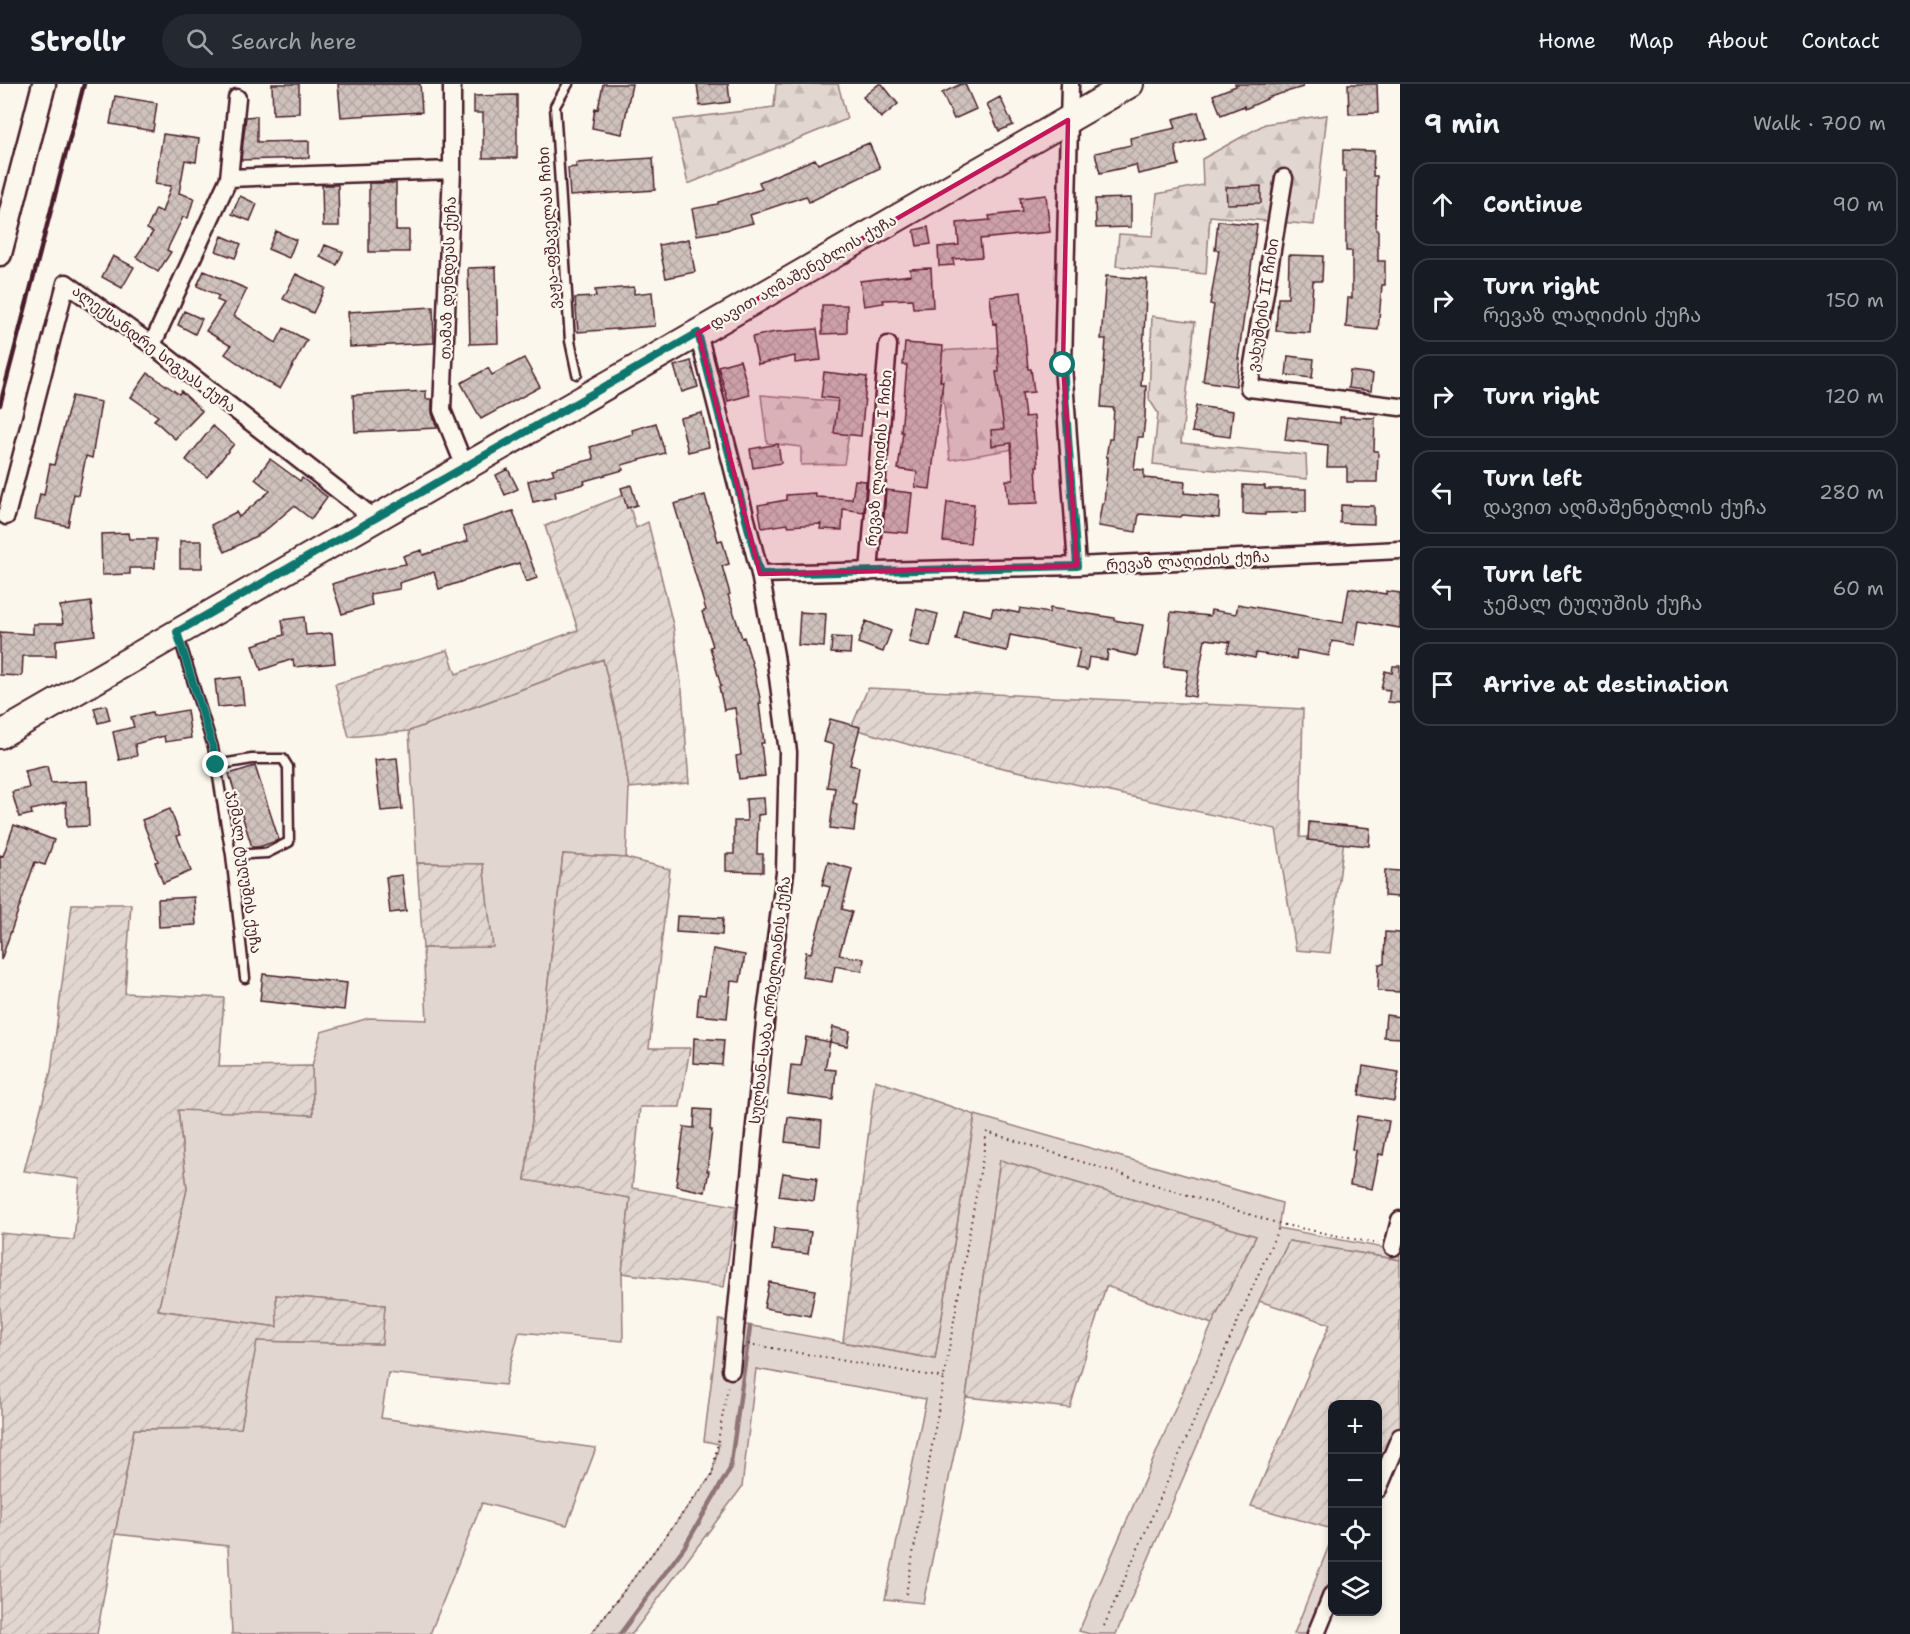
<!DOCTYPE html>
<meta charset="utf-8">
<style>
:root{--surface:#171b24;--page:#242831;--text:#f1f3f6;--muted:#9ea1a6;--line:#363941}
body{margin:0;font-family:"Shantell Sans","Noto Sans Georgian",sans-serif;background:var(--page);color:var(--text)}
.controls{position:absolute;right:18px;bottom:18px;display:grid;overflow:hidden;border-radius:12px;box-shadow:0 3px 9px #0003}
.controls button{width:54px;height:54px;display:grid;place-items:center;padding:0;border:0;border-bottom:2px solid var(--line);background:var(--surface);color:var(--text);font:30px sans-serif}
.stop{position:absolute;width:18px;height:18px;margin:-14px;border:4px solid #0f766e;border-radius:50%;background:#fff}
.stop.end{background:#0f766e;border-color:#fff;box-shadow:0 2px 6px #0008}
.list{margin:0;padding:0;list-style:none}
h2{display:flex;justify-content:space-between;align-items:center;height:78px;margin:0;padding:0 24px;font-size:26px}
h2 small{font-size:20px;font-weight:400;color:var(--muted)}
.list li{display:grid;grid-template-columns:39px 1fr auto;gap:18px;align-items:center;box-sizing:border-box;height:84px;margin:0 12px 12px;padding:0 12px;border:2px solid var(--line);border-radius:18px}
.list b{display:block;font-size:22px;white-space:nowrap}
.list p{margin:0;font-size:20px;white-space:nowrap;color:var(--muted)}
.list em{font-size:20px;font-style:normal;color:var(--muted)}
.icon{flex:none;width:33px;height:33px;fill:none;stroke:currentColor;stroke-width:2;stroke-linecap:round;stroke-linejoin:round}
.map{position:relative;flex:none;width:1400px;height:1550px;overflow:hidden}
header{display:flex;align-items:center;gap:36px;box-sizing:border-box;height:84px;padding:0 30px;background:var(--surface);border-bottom:2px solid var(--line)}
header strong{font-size:28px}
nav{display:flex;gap:33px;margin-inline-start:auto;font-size:21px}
.search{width:420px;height:54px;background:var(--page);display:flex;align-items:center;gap:15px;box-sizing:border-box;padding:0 21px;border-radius:33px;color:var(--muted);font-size:22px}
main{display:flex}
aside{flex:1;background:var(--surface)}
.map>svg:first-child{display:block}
</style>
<header>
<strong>Strollr</strong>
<div class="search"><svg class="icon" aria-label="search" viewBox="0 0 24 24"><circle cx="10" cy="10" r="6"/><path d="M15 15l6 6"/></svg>Search here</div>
<nav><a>Home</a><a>Map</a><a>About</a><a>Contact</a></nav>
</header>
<main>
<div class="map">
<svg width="1400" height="1550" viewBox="0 0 1400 1550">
<defs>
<pattern id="forest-firs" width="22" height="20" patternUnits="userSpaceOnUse" patternTransform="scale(1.5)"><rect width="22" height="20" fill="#e2d7d0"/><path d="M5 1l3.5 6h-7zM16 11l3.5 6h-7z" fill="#c3b8b3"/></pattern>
<pattern id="garden-furrows" width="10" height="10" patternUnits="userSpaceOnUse" patternTransform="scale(1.5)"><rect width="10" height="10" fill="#e2d7d0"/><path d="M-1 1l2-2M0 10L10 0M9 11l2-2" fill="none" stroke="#c3b8b3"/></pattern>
<pattern id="building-cross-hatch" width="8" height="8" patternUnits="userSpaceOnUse" patternTransform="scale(1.5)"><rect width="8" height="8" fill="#cfc2bc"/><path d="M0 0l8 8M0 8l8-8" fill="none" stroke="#b3a6a2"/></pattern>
</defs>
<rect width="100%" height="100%" fill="#fbf7ec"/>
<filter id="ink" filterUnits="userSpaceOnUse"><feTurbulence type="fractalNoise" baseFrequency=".0167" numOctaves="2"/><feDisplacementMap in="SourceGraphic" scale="12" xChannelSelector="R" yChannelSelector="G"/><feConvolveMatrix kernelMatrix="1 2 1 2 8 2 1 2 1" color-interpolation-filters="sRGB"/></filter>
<g filter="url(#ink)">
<path fill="#e2d7d0" stroke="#967b7e" stroke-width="1.5" d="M603,575l17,72 9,57 -3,70 -63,-4 -38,326 105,18 -8,75 1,68 -104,-9 -14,53 -117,-12 -7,45 215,30 -29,77 -85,-22 -52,131h-198l-4,-88 -113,-12 19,-105 107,-1 15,-87 125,3 4,-39 -109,-10 2,32 -120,-17 29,-121 -9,-80 135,6 -1,-49 9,-34 48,-14 58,2 -4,-72 69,-1 -9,-83 -66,-1 -8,-132z
M975,1031l307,88 -4,25 122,23v9l-111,-19 -30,61 -143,332h-26l-11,-3 133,-307 44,-88 -256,-76 -34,237 -43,206 -38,-4 41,-200 -170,-30 -14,118 -110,147h-41l121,-159 7,-31 -15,-3 15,-121 216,39z
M1332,1454v42l-22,54h-16z"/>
<path fill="url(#forest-firs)" stroke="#967b7e" stroke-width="1.5" d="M776,0h62l9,35 -159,65 -14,-64 100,-13z
M1327,31l-13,110 -104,-9 -4,58 -90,-8 3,-32 34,2 4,-42 46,-9 -1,-26 63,-35z
M1152,232l43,6 -14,121 125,12 1,24 -154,-15 5,-51 -9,-14z
M1003,263l17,101 -70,12 -12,-109z
M761,311l93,8 -10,61 -43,1v-18l-34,-4z"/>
<path fill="url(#garden-furrows)" stroke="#967b7e" stroke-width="1.5" d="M626,410l10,34 12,-6 25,103 9,65 7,93 -60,5 -9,-57 -17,-72 -194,72 -60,6 -14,-53 113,-34 8,24 122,-44 -33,-104z
M868,604l435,21 -3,128 44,2 -14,114 -34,-3 -20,-121 -331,-74 -94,-27z
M563,770l63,4 44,11 -21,179h41l-10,59h-40l-8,81 104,18 -12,81 -102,-14 8,-75 -105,-18z
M417,779l66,1 10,83 -70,1z
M72,820h59l-6,89 99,5 -5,69 93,-1 1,49 -135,-5 9,79 -29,121 119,17 -1,-32 109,10 -3,39 -125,-3 -16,87 -107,1 -37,205h-97v-401l74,7 6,-61 -56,-8 27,-100z
M875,996l100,35 -40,244 -92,-17z
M1000,1076l256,76 -44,88 -106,-38 -36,122 -104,-11z
M1289,1157l111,19v170l-22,49v-75h-46v125l-81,-23 79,-182 -71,-23z"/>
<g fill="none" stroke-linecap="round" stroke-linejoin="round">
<path stroke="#907477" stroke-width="4.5" d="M620,1550l65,-88 45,-77 20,-142"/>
</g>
<path fill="url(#building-cross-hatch)" stroke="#4a1f2b" stroke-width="1.5" d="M272,0h27v29l-26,1z
M338,0h82l2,28 -81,5z
M603,0h29l-10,50 -30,-6 3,-20 3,1z
M697,0h31l2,18 -30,4z
M879,0h3l16,20 -17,14 -18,-21z
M961,0h4l11,25 -22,10 -12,-26z
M1235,0h67l1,3 -37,11 1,1 -22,10 -1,-3 -23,9 -8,-20 23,-9z
M1348,0h29l1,29 -29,1z
M517,11v63h-34v-45h-9v-17z
M115,12l42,7 -4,28 -43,-7z
M1000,13l13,28 -14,6 -12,-27z
M1198,28l7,26 -30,8 4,19 -41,9 -2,-9 -36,8 -5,-20 36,-8 -1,-7 46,-10 -3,-9z
M257,32v26l52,-1v17l-68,2 5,-43z
M163,50l36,5 -3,23 -11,-2 -6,33 15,5 -6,20 -5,-1 -16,33 4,2 -13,20 -22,-15 17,-25 -6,-3 9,-20 6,3 9,-26 -16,-2z
M869,59l11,25 -71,34 -3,-6 -56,19 3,8 -27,7 -29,5 -5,-26 26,-5v-2l44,-13 -3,-7 56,-23 3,5z
M1343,66l31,1 -1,25h4l-1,54h2v31h7v24h-3l-4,45 -32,-3 2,-29h4v-47h-6v-80h-3z
M653,74l2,32 -85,6 -2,-28 8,-1v-4z
M369,99h27v47h13v22h-40z
M322,101h16l1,41h-16z
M1261,102v17l-34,1 -1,-17z
M1046,111l4,37 -70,7 2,18 -29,2 1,6 -15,1 -1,-19 21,-2 -2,-22 33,-3 -1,-4 33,-4 -2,-14z
M240,112l17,8 -7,17 -18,-7z
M1131,114v29l-35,1 -1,-29z
M1218,137l39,4 -19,134h2l-4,27 -33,-5 11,-76 -4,-1 9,-54h-4z
M928,143l3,17 -14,2 -3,-16z
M276,147l20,9 -7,18 -21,-9z
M222,152l19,8 -6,14 -19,-7z
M689,155l6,33 -29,6 -7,-33z
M325,161l18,7 -6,13 -17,-8z
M1289,171l34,1 -1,25h-9l-3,52 -34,-2 2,-33h10z
M113,172l21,11 -12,21 -20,-11z
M496,183l2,76 -28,1 -2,-76z
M931,184l2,39 -20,1 -1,-9 -29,1 1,3 -20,3 -4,-25 51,-6 -1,-6z
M204,187l43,18 -13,27 42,27 8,-15 23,12 -27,49 -23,-13 -32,-22 6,-8 -25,-15 18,-28 -7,-3 2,-4 -22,-10z
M296,190l29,14 -12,25 -30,-14z
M1106,192l41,3 -6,107h5l-1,32 -2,19h-5l-4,32 10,1v8l41,4 -1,11 36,3 -1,22 -37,-3 -1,2 -42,-3 -3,18 -38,-6 4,-23h2l4,-46h-2l3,-18h3l2,-31 -13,-1 5,-68h-5z
M634,203v7l18,-2 3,34 -77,6 -3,-34 21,-1 -1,-7z
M1021,208l7,77h3l3,23 -12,1 3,24 9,-1 4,50h-2l2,37 -30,1 -2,-24h7l-2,-37 -19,3 -1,-16 13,-1 -8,-57h3l-3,-49 -3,1 -3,-28z
M822,221h25v28l-25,1z
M433,223l1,36 -84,4 -2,-35z
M184,227l18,8 -7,15 -17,-9z
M817,245l4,31 -26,3v-7l-37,8 -6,-27 23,-5z
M905,259l38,3 -3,35h3l-13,108 -15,-2 2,-15 -19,-3 5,-37h-2l6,-67h-4z
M1288,272l26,3 -2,19 -26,-3z
M524,274l16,29 -59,32 -20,-36 27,-15 4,7z
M740,276l10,35 -22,6 -10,-35z
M691,277l7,26 -16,5 -8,-26z
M1350,287l23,3 -2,17 -23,-3z
M824,288l43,5 -6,59 -27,-3 4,-34 -17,-2z
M148,289l31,21 2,-3 21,20 -27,28 -21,-19 4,-4 -27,-19z
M426,307v8h6v14l5,15 -82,4 -2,-37z
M72,312l29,6 -9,56 -6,-2 -8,39 -4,-1 -6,32 -33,-7 5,-25 4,1 6,-31 4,1z
M1196,322l37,5 -3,26 -38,-5z
M702,329l7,34 -21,5 -8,-34z
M1288,333l52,6v-6l35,1 -1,33h4l-1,31h-30v-15h-20l1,-22 -43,-5z
M656,339l9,30 -43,12 1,5 -39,11 1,3 -30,7 1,6 -23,5 -5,-21 26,-7 -2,-5 42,-10 -4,-12 43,-13 -1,-4z
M213,342l21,18 -27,33 -21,-17z
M778,360l3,19 -28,5 -3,-19z
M270,375l30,22 2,-3 25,19 -16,22 -17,-13 -32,27 -37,19 -14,-27 25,-13 3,5 31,-26 -15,-12z
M508,385l10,20 -13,6 -9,-20z
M855,396l11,1 -2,31 -21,-3 -1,21 -22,-1 1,-5 -33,2v-2l-26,4 -4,-23 28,-5v-5l29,-2 1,4 36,2z
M631,401l6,20 -10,3 -6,-20z
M1243,401l22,1v3h41v23l-41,1v2l-22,-1z
M886,406l26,3 -4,40 -25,-2z
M705,411l13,46 4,-1 7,24 -7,2 8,28 -2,1 14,43 2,-1 10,33 7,33h-2l5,40h-3l4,33 -26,3 -3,-23 5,-1 -6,-47 -11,2 -5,-23 2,-1 -11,-39 3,-1 -11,-34 4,-2 -32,-106z
M947,418l27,2 -4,39 -27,-2z
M1341,421l33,1v18l-34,-1z
M513,427l24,67 -11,4 -7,-19 -80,26 -5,-17 -35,11 1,6 -30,5 2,11 -30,9 -10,-30 47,-15 27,-5 -3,-8 19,-6 1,5 45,-14 -5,-14z
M128,449l1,6h27l-1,29h-25v6l-28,1 -1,-41z
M180,457h22v27h-22z
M1349,504l37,6v-3l14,2v35l-41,-7 -4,24 -23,-4 -3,15 -32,-6 -1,9 -40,-6 -1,5 -28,-6 3,-10 -25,-3 -10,58 -11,-2 4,-25 -24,-3 7,-55 39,4 1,-6 25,4 2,-10 105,19z
M91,518l4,33 -39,5v16h-33l-1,20 -22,-1v-43l33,2v-10h30l-3,-18z
M993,524l26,5 1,-5 29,5 1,-5 64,10v2l29,5 -6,31 -29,-6 -1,10 -18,-3 -2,13 -11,-2 4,-19 -70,-14 -3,16 -51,-11 7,-31 28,7z
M917,525l21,5 -8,33 -21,-5z
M800,528l26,2 -2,33 -26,-2z
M304,533l2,18 26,-2 3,30 -41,4 -1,-8 -32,11 -8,-25 31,-10 -2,-15z
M866,537l25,10 -8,21 -25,-9z
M832,553l19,1 -1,16 -19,-1z
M1393,582h7v37l-12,-1 2,-12 -9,-1 4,-18 7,2z
M241,593l3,28 -26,2 -3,-27z
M106,621l4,15 -12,3 -4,-15z
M187,626l4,28 -26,4 -1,-6 -29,8 2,12 -18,4 -6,-28 21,-5 -3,-10 21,-5 1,4z
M830,635l30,8 -10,38 9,2 -6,37 4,1 -3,26 -24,-3 5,-40 -8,-1 7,-42 -10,-3z
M397,674l5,51 -21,2 -6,-51z
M47,682l4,17 36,-2 2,45 -22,1 -1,-25 -35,8 1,4 -13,3 -7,-25 17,-4 -4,-17z
M255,682l24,74 -20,7h-7l-23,-73z
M764,714l1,16 -7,1 -1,39h6v18l-37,-1v-17h8v-33h13l-1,-22z
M170,725l10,26 -3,1 14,35 -28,12 -8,-21 3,-1 -16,-41z
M1309,738l61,6 -1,18 -61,-6z
M14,741l40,15 -9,25 -10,-3 -34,98 -1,-105 3,1z
M828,778l24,7 -10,40 10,3 -13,43 25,4 -2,12 -27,-5 -3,16 -30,-5 4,-25 5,1 19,-66 -8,-2z
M1385,786l15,1v26l-16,-1z
M402,791l4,36 -16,2 -4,-36z
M194,813l2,28 -37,2 -1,-28z
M677,832l46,2 -1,17 -46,-3z
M1385,848l15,1v59l-22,-1 1,-27h5z
M713,865l32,6 -5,27 -9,-1 -4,37 -30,-3 2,-21 6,1z
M263,890l84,9 -3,27 -84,-9z
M1386,931l14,2v21l-16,-1z
M833,943l17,4 -3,15 -17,-4z
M806,953l24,5 -5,27 11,1 -3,30 -45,-6 3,-29 10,1z
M694,954l30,2 -2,25 -29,-2z
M1363,982l36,6 -5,29 -35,-6z
M695,1025l16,1 -1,20h2l-5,41h2l-4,21 -29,-6 8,-59 10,1z
M1357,1032l32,5 -6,34 -4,-1 -7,35 -22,-4 5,-35 -3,-1z
M788,1033l34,4 -2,25 -35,-4z
M783,1089l34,5 -3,23 -35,-5z
M774,1144l37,4 -3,22 -36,-4z
M769,1198l46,8 -5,26 -46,-8z"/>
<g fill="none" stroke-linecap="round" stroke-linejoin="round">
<g stroke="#4a1f2b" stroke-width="13">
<path id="lane" d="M568,0l-13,22 15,235 7,33
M178,551l35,112 18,108 14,123
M216,681l36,-6h31l5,8 1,75 -22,11 -36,2"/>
</g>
<g stroke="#4a1f2b" stroke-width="21">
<path id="street" d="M452,0v86l-10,240 23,57
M1070,0l-7,281 14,201
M229,94l223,-8
M1284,94l-35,210 151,19
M698,249l62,241 15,81 13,97 -3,121 -19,140 -35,357
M152,261l77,-167 8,-80
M6,432l60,-233 86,62 223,174
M869,488l19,-227
M760,490l317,-8 323,-16
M1393,1163l7,-27
M1378,1405l22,-52
M1316,1550l16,-39"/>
</g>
<g stroke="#4a1f2b" stroke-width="27">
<path id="secondary" d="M0,170l44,-170"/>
</g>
<g stroke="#4a1f2b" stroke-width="30">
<path id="primary" d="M0,651l1130,-651"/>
</g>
<path stroke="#4a1f2b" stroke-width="2" stroke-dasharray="1.5 4.5" stroke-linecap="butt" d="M748,1260l196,34
M906,1510l81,-462 293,92 98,20
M1104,1542l176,-401
M591,1550l121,-159 16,-90"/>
<use href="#lane" stroke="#fbf7ec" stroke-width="8"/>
<use href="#street" stroke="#fbf7ec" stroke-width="16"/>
<use href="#secondary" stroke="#fbf7ec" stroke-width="22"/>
<use href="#primary" stroke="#fbf7ec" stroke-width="26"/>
<path stroke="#4a1f2b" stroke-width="4.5" d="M0,321l84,-321"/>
</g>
</g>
<g fill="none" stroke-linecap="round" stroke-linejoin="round" filter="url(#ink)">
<path stroke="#0f766e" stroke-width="8" d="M216,681l-3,-18 -36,-115 521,-299 62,241 317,-8 -14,-201"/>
</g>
<path fill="#c2185b" fill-opacity="0.2" stroke="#c2185b" stroke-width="4.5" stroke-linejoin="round" d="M1068,36l-5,245 14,201 -317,8 -62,-241z"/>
<g text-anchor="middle" stroke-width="4.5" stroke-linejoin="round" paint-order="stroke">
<g font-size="15" fill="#4a1f2b" stroke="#fbf7ec">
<text transform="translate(549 144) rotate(-94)" y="5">ვაჟა-ფშაველას ჩიხი</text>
<text transform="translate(803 188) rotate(-30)" y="5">დავით აღმაშენებლის ქუჩა</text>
<text transform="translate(448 194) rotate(-88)" y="5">თამაზ დუნდუას ქუჩა</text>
<text transform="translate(1263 221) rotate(-81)" y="5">ვახუშტის II ჩიხი</text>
<text transform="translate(154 265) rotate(37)" y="5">ალექსანდრე სიგუას ქუჩა</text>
<text transform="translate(879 374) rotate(-85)" y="5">რევაზ ლაღიძის I ჩიხი</text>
<text transform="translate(1188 477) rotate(-3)" y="5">რევაზ ლაღიძის ქუჩა</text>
<text transform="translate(245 788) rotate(82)" y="5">ჯემალ ტუღუშის ქუჩა</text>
<text transform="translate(770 916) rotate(-83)" y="5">სულხან-საბა ორბელიანის ქუჩა</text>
</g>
</g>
</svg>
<div class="controls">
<button>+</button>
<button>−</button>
<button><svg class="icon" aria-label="locate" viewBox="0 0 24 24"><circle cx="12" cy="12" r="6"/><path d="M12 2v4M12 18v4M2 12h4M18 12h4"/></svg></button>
<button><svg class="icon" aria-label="layers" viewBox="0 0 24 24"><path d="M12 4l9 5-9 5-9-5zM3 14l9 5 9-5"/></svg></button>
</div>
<div class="stop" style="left:1063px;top:281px"></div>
<div class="stop end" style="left:216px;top:681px"></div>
</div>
<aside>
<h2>9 min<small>Walk · 700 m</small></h2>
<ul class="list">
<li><svg class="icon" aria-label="ahead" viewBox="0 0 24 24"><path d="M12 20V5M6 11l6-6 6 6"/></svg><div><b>Continue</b></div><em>90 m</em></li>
<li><svg class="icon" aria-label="right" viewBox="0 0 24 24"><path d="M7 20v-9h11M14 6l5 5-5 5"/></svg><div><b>Turn right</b><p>რევაზ ლაღიძის ქუჩა</p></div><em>150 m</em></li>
<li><svg class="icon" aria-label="right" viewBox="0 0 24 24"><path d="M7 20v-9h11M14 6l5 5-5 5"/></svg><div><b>Turn right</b></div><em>120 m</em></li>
<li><svg class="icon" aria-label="left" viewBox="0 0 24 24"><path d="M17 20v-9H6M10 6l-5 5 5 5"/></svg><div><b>Turn left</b><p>დავით აღმაშენებლის ქუჩა</p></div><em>280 m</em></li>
<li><svg class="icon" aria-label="left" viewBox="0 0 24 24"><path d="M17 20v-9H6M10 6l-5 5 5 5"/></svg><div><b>Turn left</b><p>ჯემალ ტუღუშის ქუჩა</p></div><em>60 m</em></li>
<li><svg class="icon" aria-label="arrive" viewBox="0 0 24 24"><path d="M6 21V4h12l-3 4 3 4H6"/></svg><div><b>Arrive at destination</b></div></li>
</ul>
</aside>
</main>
